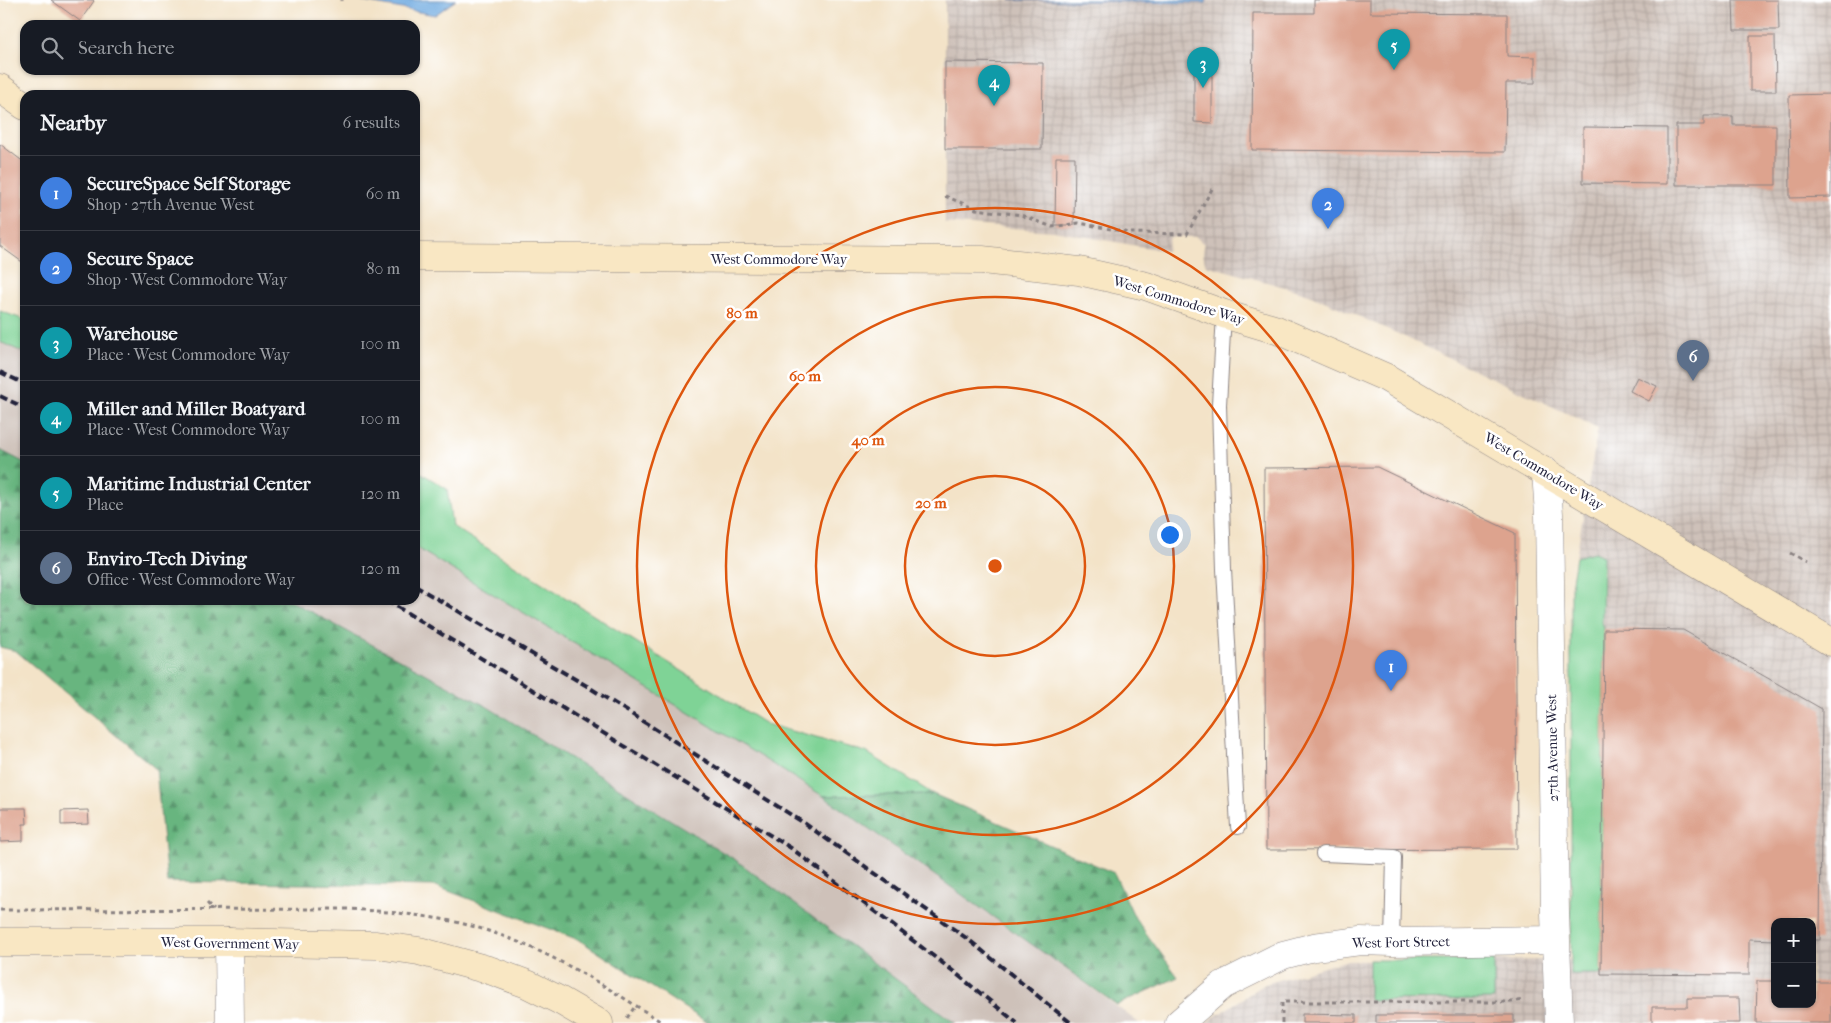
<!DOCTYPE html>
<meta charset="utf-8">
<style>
:root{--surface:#171b24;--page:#20242c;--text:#f1f3f6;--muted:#9ea1a6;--line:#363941;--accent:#1f6fb2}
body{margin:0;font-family:"IM FELL French Canon",serif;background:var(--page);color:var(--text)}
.controls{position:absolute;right:15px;bottom:15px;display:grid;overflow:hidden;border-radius:10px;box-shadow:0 1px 4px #0004}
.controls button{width:45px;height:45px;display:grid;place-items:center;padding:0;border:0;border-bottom:1px solid var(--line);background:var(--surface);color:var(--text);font:25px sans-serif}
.you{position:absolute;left:1169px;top:534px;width:18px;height:18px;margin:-12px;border:4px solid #fff;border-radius:50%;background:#1a73e8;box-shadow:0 0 0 8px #1a73e833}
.badge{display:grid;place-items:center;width:32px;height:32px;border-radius:50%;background:var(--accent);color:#fff;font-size:16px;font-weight:700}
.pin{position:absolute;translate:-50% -41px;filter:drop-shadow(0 1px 2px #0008)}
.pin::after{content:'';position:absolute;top:26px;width:18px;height:15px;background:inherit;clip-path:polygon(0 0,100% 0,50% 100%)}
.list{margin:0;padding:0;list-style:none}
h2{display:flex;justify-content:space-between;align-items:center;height:65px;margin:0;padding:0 20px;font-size:21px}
h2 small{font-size:16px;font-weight:400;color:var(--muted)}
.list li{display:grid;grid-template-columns:32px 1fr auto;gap:15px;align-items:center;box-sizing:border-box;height:75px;padding:0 20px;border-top:1px solid var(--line)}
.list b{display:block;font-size:19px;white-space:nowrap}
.list p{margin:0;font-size:16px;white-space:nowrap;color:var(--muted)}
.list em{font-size:16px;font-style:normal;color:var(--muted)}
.icon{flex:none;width:28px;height:28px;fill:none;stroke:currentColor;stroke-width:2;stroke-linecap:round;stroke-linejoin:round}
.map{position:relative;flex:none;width:1831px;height:1023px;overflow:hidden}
.search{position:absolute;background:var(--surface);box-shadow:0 1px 4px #0004;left:20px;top:20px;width:400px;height:55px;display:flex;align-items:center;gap:12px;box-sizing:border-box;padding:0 18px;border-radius:15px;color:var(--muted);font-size:19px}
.panel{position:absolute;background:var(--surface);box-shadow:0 1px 4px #0004;left:20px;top:90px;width:400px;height:515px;border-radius:15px}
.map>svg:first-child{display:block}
</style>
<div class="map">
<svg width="1831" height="1023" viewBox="0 0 1831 1023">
<defs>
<pattern id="industrial-grid" width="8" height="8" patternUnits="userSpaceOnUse" patternTransform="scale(1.25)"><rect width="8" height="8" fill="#cec1b9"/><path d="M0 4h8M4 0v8" fill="none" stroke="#b1a6a0"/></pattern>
<pattern id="forest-firs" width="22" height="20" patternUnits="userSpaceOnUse" patternTransform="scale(1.25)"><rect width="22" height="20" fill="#67b57f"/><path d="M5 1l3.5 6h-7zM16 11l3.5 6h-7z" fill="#549369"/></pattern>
</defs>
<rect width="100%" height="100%" fill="#fff"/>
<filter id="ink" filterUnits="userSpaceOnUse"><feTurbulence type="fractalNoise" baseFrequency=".02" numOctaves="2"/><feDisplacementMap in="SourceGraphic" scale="10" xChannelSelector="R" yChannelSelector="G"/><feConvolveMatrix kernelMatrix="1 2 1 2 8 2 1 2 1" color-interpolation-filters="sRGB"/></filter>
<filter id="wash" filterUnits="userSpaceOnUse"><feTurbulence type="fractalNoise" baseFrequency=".0096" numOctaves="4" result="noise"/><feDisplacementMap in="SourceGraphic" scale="20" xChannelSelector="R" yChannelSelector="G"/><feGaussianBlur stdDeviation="1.12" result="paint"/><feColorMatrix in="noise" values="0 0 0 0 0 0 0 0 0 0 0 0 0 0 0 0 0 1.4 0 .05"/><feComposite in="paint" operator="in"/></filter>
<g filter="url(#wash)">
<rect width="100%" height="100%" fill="#f3e3c8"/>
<path fill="url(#industrial-grid)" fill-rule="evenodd" d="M945,0l208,2v-2h678v1023h-626l60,-39 80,-23 226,-1v-373l27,-159 -204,-96 -88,-39 -100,-28 -3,-10 1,-11 -8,-7h-26l-3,14 -114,-20 -108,-8zM1775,922h37v82h-37z"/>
<path fill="#cec1b9" d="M0,342l25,11v110l-25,-13z
M415,546l282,170 126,80 111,75 205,152h-184l-218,-162 -251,-155 -197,-106h126z"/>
<path fill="#7fd396" stroke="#507a68" d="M0,311l25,9v33l-25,-11z
M415,469l32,20 5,37 314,198 100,28 67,42 -110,2 -81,-51 -327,-198z
M1594,552l9,4 -1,67 2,6 -3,345h-30v-387l5,-30z
M1369,960h125v39l-125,1z"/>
<path fill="url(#forest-firs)" stroke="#446c5d" d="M0,450l25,13v137h264l197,106 251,155 218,162h-247l-129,-83 -144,-54 -268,-4 -11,-113 -140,-118 -16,-4z
M933,794l181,79 21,45 43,59 -61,28 -294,-209z"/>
<path fill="#70aae0" stroke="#49668e" d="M353,0h103l-21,15z
M1010,0h197l-1,3h-12z"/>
<g id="blocks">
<path fill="#dda38e" d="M51,0h42l1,1 -14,20z
M1314,0h56v13l137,1v42l28,1v26h-29l-1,69 -253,-2 1,-137h61z
M1733,0h45l1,30h-45z
M1750,36h25l1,55h-26z
M1194,54h18v69l-18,-1z
M945,62l98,1 -1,86h-97z
M1831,94v103l-41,1 -1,-103z
M1704,116h29v9h43v60h-100v-60h28z
M1583,127l84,1v56l-84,-1z
M0,144l25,19v101l-25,-18z
M1056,157h19l-1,68h-19z
M1637,377l20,9 -8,15 -19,-10z
M1377,467l138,66 2,316 -251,1 -2,-382z
M1604,629l79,1 139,79 -2,231h-8v-18h-37v18l-26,-1v36l-148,-1z
M0,808h26l1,16h-4v17l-23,1z
M88,810l1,14 -28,1v-14z
M1757,981h18v23h37v-22h19v41h-75z
M1688,998h51l1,25h-88v-16h36z
M1302,1014l54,1v8h-54z
M1376,1015h138v8h-138z"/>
</g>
</g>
<g filter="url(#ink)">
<use href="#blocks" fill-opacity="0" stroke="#8a8282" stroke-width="1"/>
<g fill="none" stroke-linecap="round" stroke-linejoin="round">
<g stroke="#8a8282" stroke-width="16">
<path id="lane" d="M1224,314l-5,91 5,164 14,258
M1323,854l71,3 -2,85"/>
</g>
<g stroke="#8a8282" stroke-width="29">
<path id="street" d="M1546,472l3,42 6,399 4,110
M229,942l1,81
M1179,1023l44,-38 60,-30 31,-8 46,-6 32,1 164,-2"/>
</g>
<g stroke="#8a8282" stroke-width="29">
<path id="secondary" d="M0,88l25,18
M415,257l567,3 97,11 67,15 78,28 53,16 108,47 446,265
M0,942h229l147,3 43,6 73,20 35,13 34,17 38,22"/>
</g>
<path stroke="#8a8282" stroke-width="3" stroke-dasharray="4 4" stroke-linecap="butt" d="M342,1v-1
M945,196l31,13 45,6 31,12 27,-4 52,10 56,1 25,-45
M1790,553l16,9
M207,903l7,7
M0,910l346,-1c35,2 70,5 105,12 77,16 147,60 212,102
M627,1018l9,-13
M1282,1023v-21h229l13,-2"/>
<use href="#lane" stroke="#fff" stroke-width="14"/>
<use href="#street" stroke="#fff" stroke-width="28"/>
<use href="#secondary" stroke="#f9e7c3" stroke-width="28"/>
<path stroke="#22223b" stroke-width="4" stroke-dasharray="8 4" stroke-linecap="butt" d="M0,372l25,12
M0,396l25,12
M415,586l172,100 217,137 165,117 102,83
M386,600l405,248 162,123 64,52"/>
</g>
</g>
<g fill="none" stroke="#de560e" stroke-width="2.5">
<circle cx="995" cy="566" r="90"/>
<circle cx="995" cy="566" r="179"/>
<circle cx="995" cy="566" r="269"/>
<circle cx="995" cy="566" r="358"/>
</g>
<g text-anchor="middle" stroke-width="5" stroke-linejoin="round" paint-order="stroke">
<g font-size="14" fill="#22223b" stroke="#fff">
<text x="779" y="264">West Commodore Way</text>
<text transform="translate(1179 300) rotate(17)" y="5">West Commodore Way</text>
<text transform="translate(1544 471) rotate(31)" y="5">West Commodore Way</text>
<text transform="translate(1552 748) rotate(-91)" y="5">27th Avenue West</text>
<text transform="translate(1401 942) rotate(-1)" y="5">West Fort Street</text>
<text transform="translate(230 943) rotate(1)" y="5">West Government Way</text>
</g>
</g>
<circle cx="995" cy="566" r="8" fill="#de560e" stroke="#fff" stroke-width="2.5"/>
<g font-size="15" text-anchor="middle" font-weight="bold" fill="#de560e" stroke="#fff" stroke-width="5" stroke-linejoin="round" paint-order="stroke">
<text x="742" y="318">80 m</text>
<text x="805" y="381">60 m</text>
<text x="868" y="445">40 m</text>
<text x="931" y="508">20 m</text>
</g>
</svg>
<div class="controls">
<button>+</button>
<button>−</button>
</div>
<div class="you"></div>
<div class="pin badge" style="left:1391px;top:691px;background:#3f7fe0">1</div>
<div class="pin badge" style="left:1328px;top:229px;background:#3f7fe0">2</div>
<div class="pin badge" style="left:1203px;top:88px;background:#0f9aa8">3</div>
<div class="pin badge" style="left:994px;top:106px;background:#0f9aa8">4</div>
<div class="pin badge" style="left:1394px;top:70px;background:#0f9aa8">5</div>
<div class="pin badge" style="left:1693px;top:381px;background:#5c6f8a">6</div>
<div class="search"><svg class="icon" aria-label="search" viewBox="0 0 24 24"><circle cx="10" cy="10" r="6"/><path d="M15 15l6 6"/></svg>Search here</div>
<section class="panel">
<h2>Nearby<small>6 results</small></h2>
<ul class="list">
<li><span class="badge" style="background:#3f7fe0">1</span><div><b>SecureSpace Self Storage</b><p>Shop · 27th Avenue West</p></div><em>60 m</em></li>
<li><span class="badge" style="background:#3f7fe0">2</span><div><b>Secure Space</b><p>Shop · West Commodore Way</p></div><em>80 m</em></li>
<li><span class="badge" style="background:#0f9aa8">3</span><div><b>Warehouse</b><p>Place · West Commodore Way</p></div><em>100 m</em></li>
<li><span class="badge" style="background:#0f9aa8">4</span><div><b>Miller and Miller Boatyard</b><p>Place · West Commodore Way</p></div><em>100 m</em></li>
<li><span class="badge" style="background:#0f9aa8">5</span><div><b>Maritime Industrial Center</b><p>Place</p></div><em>120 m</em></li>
<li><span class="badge" style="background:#5c6f8a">6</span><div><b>Enviro-Tech Diving</b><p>Office · West Commodore Way</p></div><em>120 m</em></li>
</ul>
</section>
</div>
